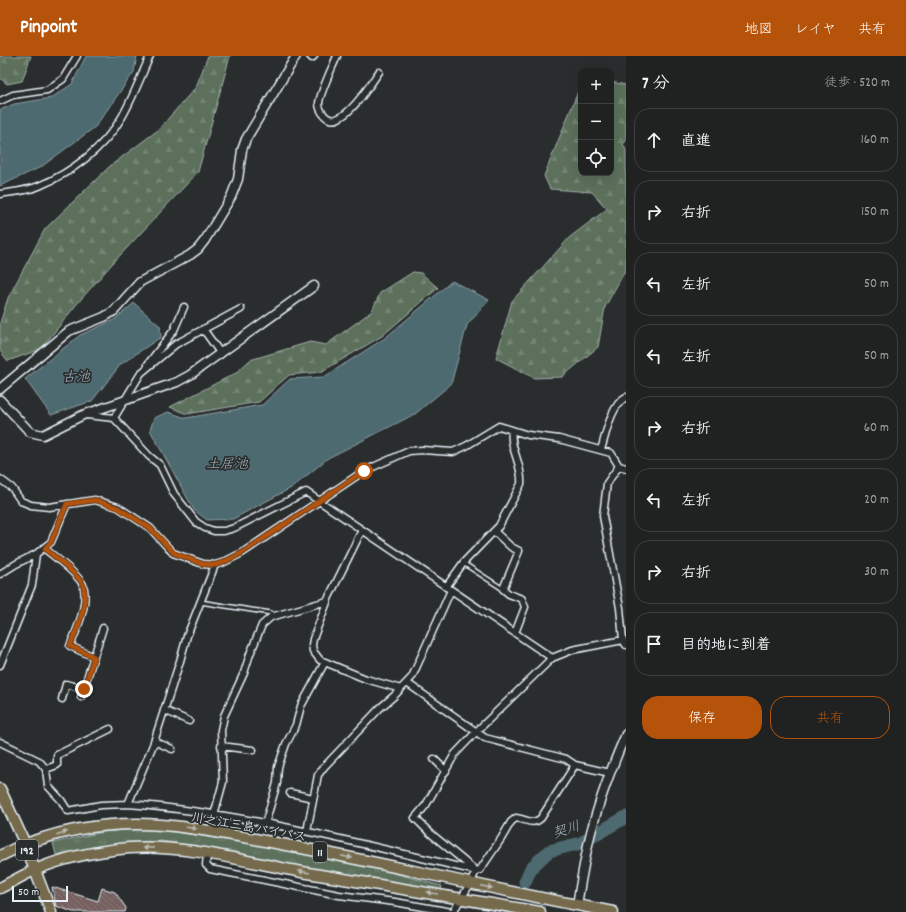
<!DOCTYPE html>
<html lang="ja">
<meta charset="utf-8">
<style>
:root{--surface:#202222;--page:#2d2f2f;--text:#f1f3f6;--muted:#a2a4a5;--line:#3d3f40;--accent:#b45309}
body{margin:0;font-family:Dekko,"Klee One",sans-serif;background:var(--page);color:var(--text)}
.controls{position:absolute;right:12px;top:12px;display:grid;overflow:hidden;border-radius:8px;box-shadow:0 4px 16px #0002}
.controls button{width:36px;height:36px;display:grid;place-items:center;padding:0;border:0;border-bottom:1px solid var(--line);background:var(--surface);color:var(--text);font:20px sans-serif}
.scale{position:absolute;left:12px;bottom:10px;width:56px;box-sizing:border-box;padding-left:4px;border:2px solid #e8f1f8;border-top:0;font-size:11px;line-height:14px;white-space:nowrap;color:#e8f1f8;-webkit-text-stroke:3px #2a2d2e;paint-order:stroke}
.stop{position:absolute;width:12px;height:12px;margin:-9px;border:3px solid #b45309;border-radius:50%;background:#fff}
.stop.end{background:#b45309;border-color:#fff;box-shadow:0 1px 4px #0008}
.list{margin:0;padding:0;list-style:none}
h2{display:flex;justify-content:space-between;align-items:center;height:52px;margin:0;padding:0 16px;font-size:17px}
h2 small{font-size:13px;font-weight:400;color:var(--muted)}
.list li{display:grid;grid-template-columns:26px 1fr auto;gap:12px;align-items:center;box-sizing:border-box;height:64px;margin:0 8px 8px;padding:0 8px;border:1px solid var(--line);border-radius:16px}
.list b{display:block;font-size:15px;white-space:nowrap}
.list em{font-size:13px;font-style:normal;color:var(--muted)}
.actions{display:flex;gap:8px;padding:12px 16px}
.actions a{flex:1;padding:9px 0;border:1px solid var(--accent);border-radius:16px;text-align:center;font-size:14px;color:var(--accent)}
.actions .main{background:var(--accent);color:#fff}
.icon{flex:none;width:22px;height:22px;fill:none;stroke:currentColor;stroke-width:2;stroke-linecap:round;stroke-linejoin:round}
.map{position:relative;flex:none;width:626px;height:856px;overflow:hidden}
header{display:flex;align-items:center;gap:24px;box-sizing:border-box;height:56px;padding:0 20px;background:var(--accent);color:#fff}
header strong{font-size:19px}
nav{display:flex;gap:22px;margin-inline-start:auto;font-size:14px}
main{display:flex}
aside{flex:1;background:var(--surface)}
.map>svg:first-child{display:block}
</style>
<header>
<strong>Pinpoint</strong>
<nav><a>地図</a><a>レイヤ</a><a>共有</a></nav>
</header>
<main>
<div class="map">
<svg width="626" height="856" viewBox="0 0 626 856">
<defs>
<pattern id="grass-tufts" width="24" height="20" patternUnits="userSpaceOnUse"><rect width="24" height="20" fill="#5b705b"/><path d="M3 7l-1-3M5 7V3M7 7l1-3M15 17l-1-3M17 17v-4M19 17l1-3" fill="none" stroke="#738573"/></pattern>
<pattern id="forest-firs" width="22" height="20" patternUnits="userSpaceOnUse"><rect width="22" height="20" fill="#5b705b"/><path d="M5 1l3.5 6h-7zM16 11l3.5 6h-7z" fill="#738573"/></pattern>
<pattern id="building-back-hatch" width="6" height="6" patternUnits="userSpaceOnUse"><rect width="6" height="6" fill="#74615e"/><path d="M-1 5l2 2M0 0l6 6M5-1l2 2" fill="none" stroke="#887876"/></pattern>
</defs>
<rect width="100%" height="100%" fill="#2a2d2e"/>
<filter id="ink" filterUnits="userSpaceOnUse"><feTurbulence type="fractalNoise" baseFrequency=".025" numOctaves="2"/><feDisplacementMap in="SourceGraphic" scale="8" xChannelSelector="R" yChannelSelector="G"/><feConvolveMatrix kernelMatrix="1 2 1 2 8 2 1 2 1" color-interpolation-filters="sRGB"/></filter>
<g filter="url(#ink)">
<path fill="url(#grass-tufts)" stroke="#a2b0aa" d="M137,773l38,3 91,14 105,21 71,19 -1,5 -181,-32 -59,-12 -40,-6 -42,2 -63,12 -3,-12 50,-11z"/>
<path fill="url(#forest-firs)" stroke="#a2b0aa" d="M0,0h31l-9,25 -15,3 -7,-6z
M208,0h22l-32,116 -87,93 -35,40 -35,44 -33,12 -8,-10v-28l8,-25 37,-69 65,-63 48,-36 38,-43z
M611,26l15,3v56l-3,3 3,6v119l-21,38 -7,40 -36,30 -28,1 -38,-20 16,-57 58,-64 37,-28 -15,-17 -42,-3 -6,-13 35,-87 2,-1v85h30z
M413,216l8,1 17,15 -56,48 -61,36 -32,3 -30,27 -72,12 -17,-7 66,-34 14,-13 60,-18 16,3 46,-34 8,-18z"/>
<path fill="#4e6b70" stroke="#8ca1a6" d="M86,0h51l-3,16 -39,55 -54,40 -41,19v-76l14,-6 37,-6 21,-14z
M452,225l37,19 -22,25 -16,59 -36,30 -87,44 -35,29 -60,32 -26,1 -13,-10 -44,-80 4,-12 14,-6 18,6 76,-13 28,-26 34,-2 61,-39z
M134,247l26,23 1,11 -40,27 -29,37 -41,14 -26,-36 55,-44 34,-15z"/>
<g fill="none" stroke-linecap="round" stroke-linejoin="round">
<path stroke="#4e6b70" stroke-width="13" d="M525,826l6,-14 18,-17 32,-8 45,-26"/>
</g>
<path fill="url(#building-back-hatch)" stroke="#e8f1f8" d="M52,831l46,14 4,-13 13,4 11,16 -1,4h-52l-17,-6z"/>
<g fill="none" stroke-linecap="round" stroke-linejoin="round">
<g stroke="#e8f1f8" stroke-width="6">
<path id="service" d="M463,507l40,26
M200,546l71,11 3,3"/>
</g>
<g stroke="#e8f1f8" stroke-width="9">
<path id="minor" d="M310,0l2,2 2,-2
M337,0c-4,10 -17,37 -18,47 0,5 2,9 6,13 16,17 46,-33 54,-44
M0,45l13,-6 34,-5 16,-11 14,-23
M0,138c12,-2 27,-3 39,-8 32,-13 65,-38 83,-69 11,-19 19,-41 28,-61
M241,253l-65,35 -35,29 -27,45 35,38 11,9 14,29 22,28 9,6 9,3h10l10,-3 72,-36 246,166
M203,273l18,25
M148,308l26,-34 10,-23
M86,359l28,3
M601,394c5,-16 10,-45 25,-53
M619,410l-12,17 -4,33 17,92 3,32 3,5
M0,423l12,9 9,13 10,4 18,2 46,-7 23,7 32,21 23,25 30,11 12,1 7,-2 20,-10 122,-82 45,-20 13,-1 31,2 13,-6 33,-20 29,9 31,4 52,14 8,13 7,2
M362,474l-33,67 -16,42 -1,6 1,6 7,9 46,19 35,10
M494,475l17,16 8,4 -16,38 6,5 13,5 3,8 -10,26
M45,493c9,7 34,26 38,36 6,17 -6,45 -13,61l24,11
M215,509l-28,71 -7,25 -27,84 -25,59c118,9 233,40 348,67l4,-1 21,-31 10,-17 5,-4c10,1 17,8 25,0l34,-53
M0,518l16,-10 20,-10 15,-12 16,-38
M446,531l18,-25 35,-36 22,-42c2,-19 -12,-36 -9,-54
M0,609l32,-80 4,-31
M407,627l78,55 81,21 9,6 35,8
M81,641l22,-69
M62,643l4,-15 18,5
M164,654l25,11
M154,685l18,8
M0,686l39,19 7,8 2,17 13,14 7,11 33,-6 27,-1
M221,690l32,4
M434,703l12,12
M46,713l11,-4v-10l53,-26
M290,737l23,5
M214,759l9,-33 -2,-52 3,-14 20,-43 6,-19 12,-29 9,-8 56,-16
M265,768l12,-41 1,-16 8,-23 10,-19 5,-19 24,-44
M307,775l11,-56 6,-8 56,-59 14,-12 18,-19 39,-87
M207,798l-1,11 4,4 129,26 56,7 57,10
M453,856l17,-28 6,-13 -47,-39 -14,-14 11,-13 29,-51 21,-22 76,-74 20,-8 51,-10"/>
</g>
<g stroke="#e8f1f8" stroke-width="11">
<path id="tertiary" d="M0,333l69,-58 35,-14 10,-6 26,-29 50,-27 8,-6 7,-9 26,-43 7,-18 4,-29 4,-11 50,-83
M0,344l30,32 13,3 40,-20 94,-33 13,-7 124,-89
M577,849c4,-24 8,-49 14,-73 9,-34 21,-66 35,-98"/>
</g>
<g stroke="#e8f1f8" stroke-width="13">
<path id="trunk" d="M0,733l25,55 26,68
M0,800c49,-26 107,-35 162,-31 31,2 62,9 93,14 52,10 103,20 154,31 68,15 136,29 204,42
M0,832c12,-6 23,-13 35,-18 27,-12 64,-19 94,-22 57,-4 117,14 173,24 79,14 159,26 238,40"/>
</g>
<use href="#service" stroke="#2a2d2e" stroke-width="3"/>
<use href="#minor" stroke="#2a2d2e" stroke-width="6"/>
<use href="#tertiary" stroke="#2a2d2e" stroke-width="8"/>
<use href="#trunk" stroke="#756b4b" stroke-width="10"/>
</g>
<defs><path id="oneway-solid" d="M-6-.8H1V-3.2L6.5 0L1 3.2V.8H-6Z"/></defs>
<g fill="#babbb3">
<use href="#oneway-solid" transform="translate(191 772) rotate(9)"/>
<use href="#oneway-solid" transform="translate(62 777) rotate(-16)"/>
<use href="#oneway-solid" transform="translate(148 792) rotate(179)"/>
<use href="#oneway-solid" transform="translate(347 801) rotate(11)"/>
<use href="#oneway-solid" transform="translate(304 816) rotate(-170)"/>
<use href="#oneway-solid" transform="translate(487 831) rotate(11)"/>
<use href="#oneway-solid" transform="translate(432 837) rotate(-171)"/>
</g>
</g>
<g fill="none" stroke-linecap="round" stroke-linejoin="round" filter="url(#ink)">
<path stroke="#b45309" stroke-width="5" d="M84,633l10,-32 -24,-11c7,-16 19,-44 13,-61 -4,-10 -29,-29 -38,-36l6,-7 16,-38 28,-4 23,8 32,20 24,25 29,11 12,1 7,-2 20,-10 122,-82"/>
</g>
<g text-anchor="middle" stroke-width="3.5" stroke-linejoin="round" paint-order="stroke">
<g fill="#2a2d2e" stroke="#afb6bb" stroke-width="1">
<rect x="16" y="784" width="22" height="20" rx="3"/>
<rect x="313" y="786" width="14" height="20" rx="3"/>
</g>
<g font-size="12" font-weight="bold" fill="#e8f1f8">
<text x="27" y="798">192</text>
<text x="320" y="800">11</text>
</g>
<g font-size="13" fill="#e8f1f8" stroke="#2a2d2e">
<text transform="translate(249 770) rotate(10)" y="5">川之江三島バイパス</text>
</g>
<g font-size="14" font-style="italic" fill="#a3b5bb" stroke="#2a2d2e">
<text x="76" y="325">古池</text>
<text x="227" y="412">土居池</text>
<text transform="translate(566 773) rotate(-18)" y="5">契川</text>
</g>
</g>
</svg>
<div class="controls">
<button>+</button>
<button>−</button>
<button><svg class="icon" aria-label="locate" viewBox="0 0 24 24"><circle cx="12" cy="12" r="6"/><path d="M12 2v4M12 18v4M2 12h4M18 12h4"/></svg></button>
</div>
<div class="scale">50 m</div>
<div class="stop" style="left:364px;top:415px"></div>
<div class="stop end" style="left:84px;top:633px"></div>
</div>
<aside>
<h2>7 分<small>徒歩 · 520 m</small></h2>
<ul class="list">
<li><svg class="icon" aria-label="ahead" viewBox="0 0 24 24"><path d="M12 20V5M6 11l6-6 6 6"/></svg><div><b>直進</b></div><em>160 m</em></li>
<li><svg class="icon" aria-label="right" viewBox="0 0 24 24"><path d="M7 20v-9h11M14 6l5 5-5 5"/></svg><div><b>右折</b></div><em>150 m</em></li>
<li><svg class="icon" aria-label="left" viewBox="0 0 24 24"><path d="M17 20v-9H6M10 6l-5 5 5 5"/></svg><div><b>左折</b></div><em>50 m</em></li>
<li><svg class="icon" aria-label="left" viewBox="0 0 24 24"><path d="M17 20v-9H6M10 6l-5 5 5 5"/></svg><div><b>左折</b></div><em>50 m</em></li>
<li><svg class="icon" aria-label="right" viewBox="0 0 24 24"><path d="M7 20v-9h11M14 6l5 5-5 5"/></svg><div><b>右折</b></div><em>60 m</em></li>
<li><svg class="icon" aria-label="left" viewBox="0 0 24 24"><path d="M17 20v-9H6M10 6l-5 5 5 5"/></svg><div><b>左折</b></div><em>20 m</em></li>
<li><svg class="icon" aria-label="right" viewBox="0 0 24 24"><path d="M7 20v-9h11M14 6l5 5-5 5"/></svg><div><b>右折</b></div><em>30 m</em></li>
<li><svg class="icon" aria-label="arrive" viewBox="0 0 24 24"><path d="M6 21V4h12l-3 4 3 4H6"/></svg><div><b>目的地に到着</b></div></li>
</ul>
<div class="actions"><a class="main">保存</a><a>共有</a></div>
</aside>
</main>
